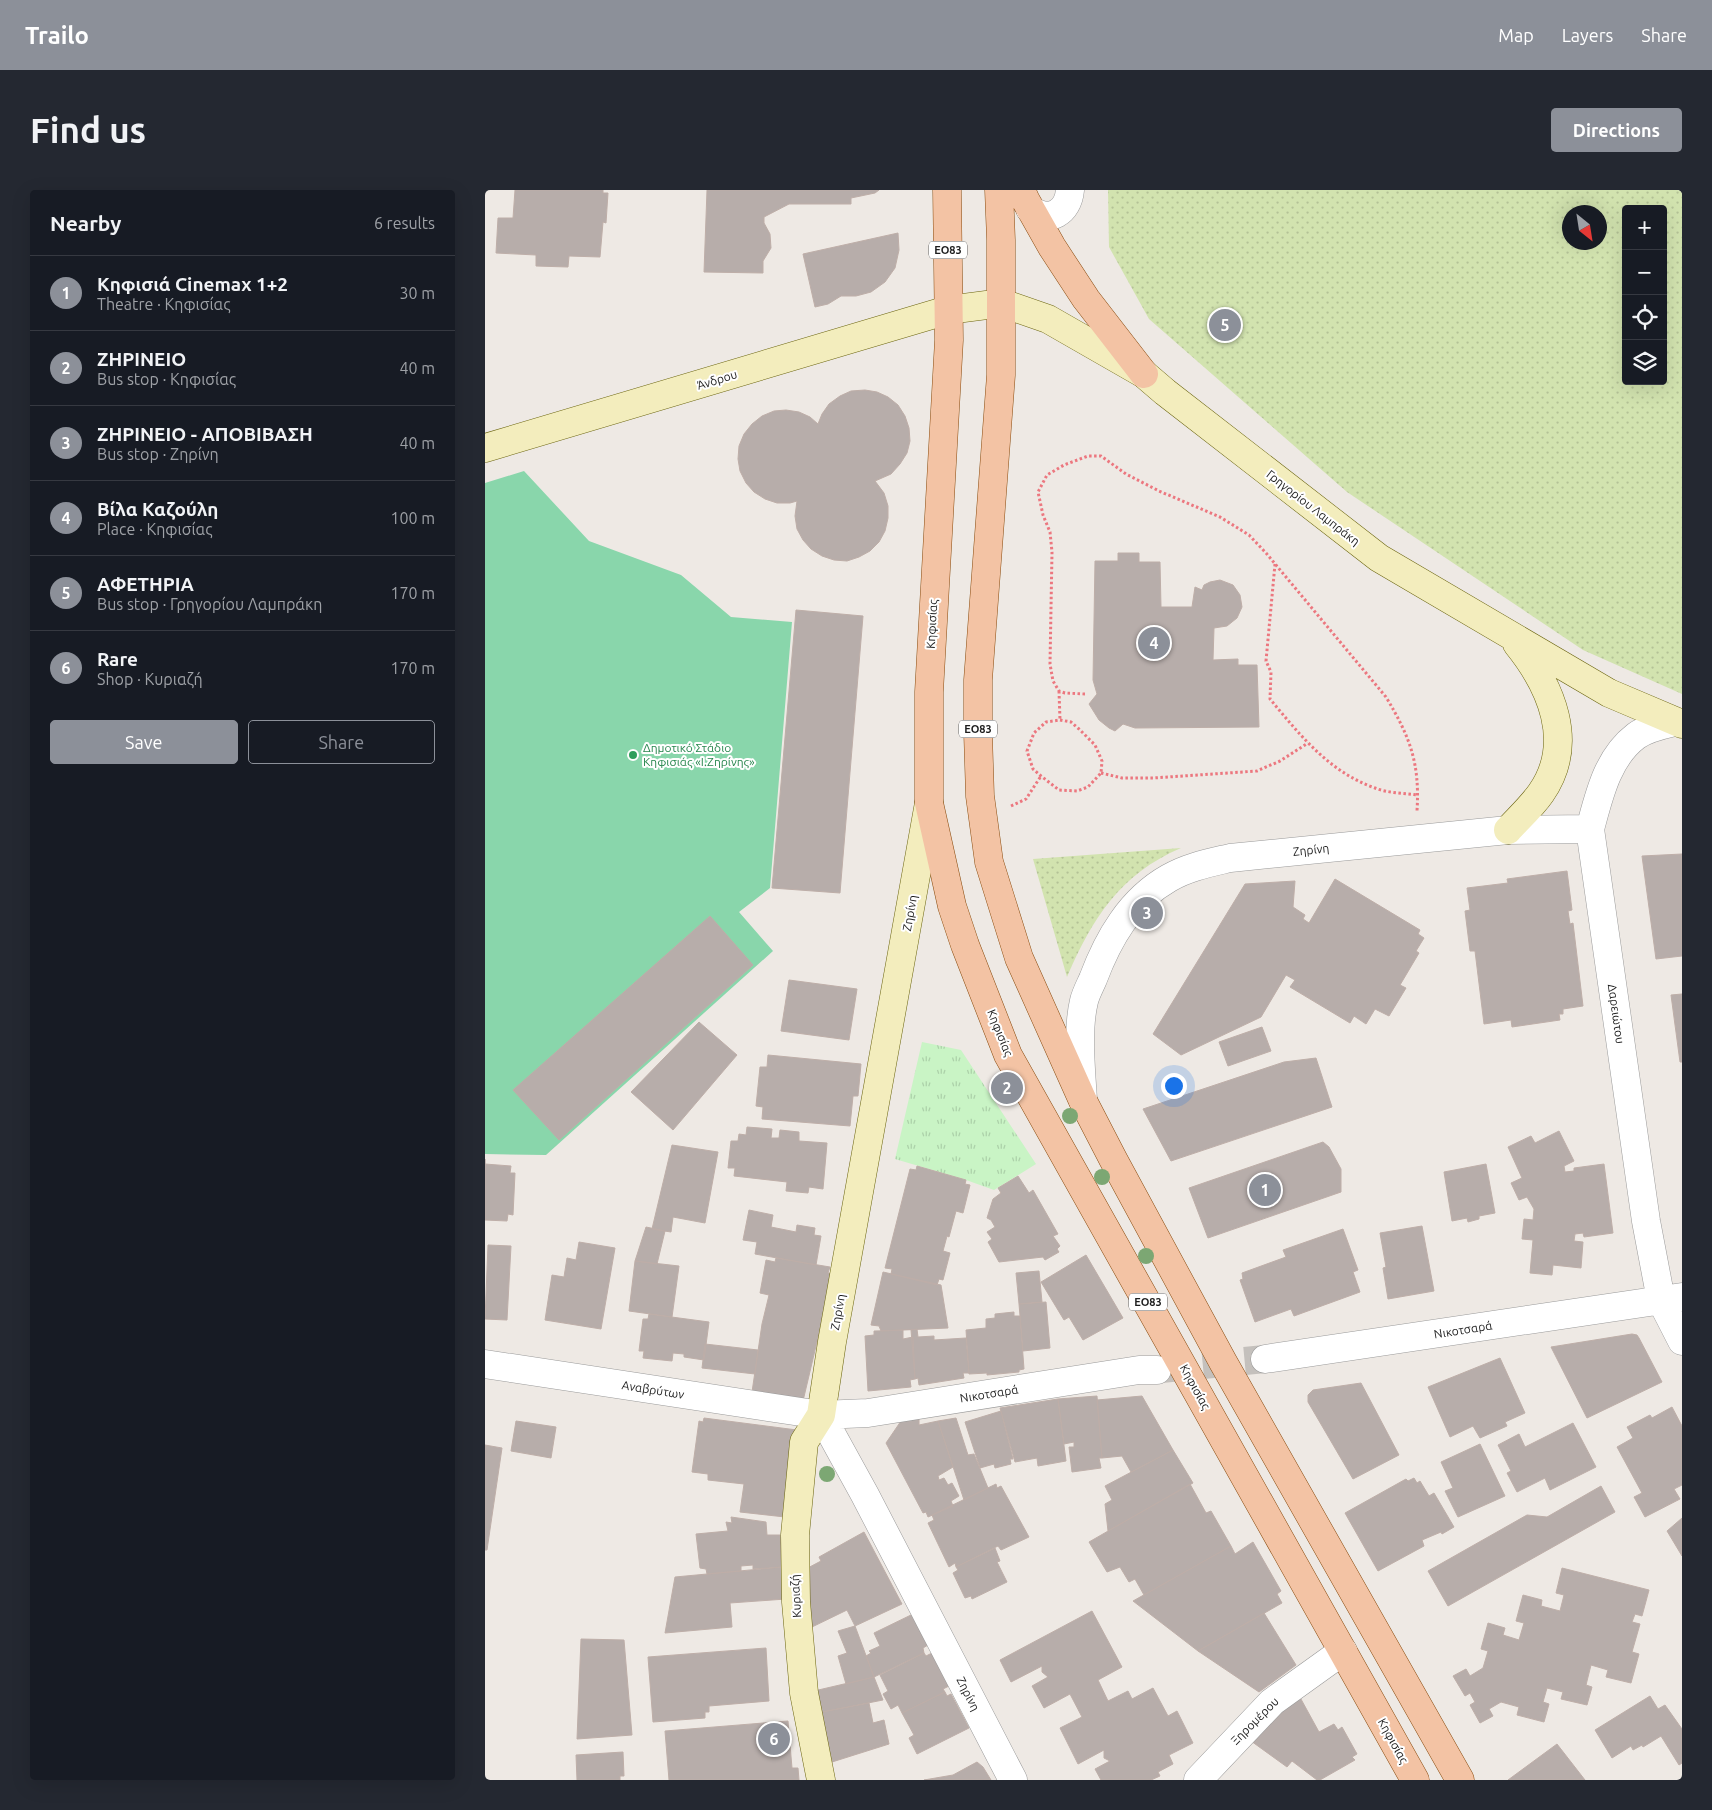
<!DOCTYPE html>
<meta charset="utf-8">
<style>
:root{--surface:#171b24;--page:#242831;--text:#f1f3f6;--muted:#9ea1a6;--line:#363941;--accent:#8c9099}
body{margin:0;font-family:Ubuntu,sans-serif;background:var(--page);color:var(--text)}
.controls{position:absolute;right:15px;top:15px;display:grid;overflow:hidden;border-radius:5px;box-shadow:0 5px 20px #0002}
.controls button{width:45px;height:45px;display:grid;place-items:center;padding:0;border:0;border-bottom:1px solid var(--line);background:var(--surface);color:var(--text);font:25px sans-serif}
.compass{position:absolute;left:1077px;top:15px;width:45px;height:45px;border-radius:50%;background:var(--surface);box-shadow:0 5px 20px #0002;rotate:150deg}
.you{position:absolute;left:688px;top:895px;width:18px;height:18px;margin:-12px;border:4px solid #fff;border-radius:50%;background:#1a73e8;box-shadow:0 0 0 8px #1a73e833}
.badge{display:grid;place-items:center;width:32px;height:32px;border-radius:50%;background:var(--accent);color:#fff;font-size:16px;font-weight:700}
.pin{position:absolute;translate:-50% -50%;border:2px solid #fff;box-shadow:0 1px 5px #0006}
.list{margin:0;padding:0;list-style:none}
h2{display:flex;justify-content:space-between;align-items:center;height:65px;margin:0;padding:0 20px;font-size:21px}
h2 small{font-size:16px;font-weight:400;color:var(--muted)}
.list li{display:grid;grid-template-columns:32px 1fr auto;gap:15px;align-items:center;box-sizing:border-box;height:75px;padding:0 20px;border-top:1px solid var(--line)}
.list b{display:block;font-size:19px;white-space:nowrap}
.list p{margin:0;font-size:16px;white-space:nowrap;color:var(--muted)}
.list em{font-size:16px;font-style:normal;color:var(--muted)}
.actions{display:flex;gap:10px;padding:15px 20px}
.actions a{flex:1;padding:11px 0;border:1px solid var(--accent);border-radius:5px;text-align:center;font-size:18px;color:var(--accent)}
.actions .main{background:var(--accent);color:#fff}
.icon{flex:none;width:28px;height:28px;fill:none;stroke:currentColor;stroke-width:2;stroke-linecap:round;stroke-linejoin:round}
.map{position:relative;flex:none;width:1197px;height:1590px;overflow:hidden;border-radius:5px}
header{display:flex;align-items:center;gap:30px;box-sizing:border-box;height:70px;padding:0 25px;background:var(--accent);color:#fff}
header strong{font-size:24px}
nav{display:flex;gap:28px;margin-inline-start:auto;font-size:18px}
.intro{display:flex;align-items:center;justify-content:space-between;box-sizing:border-box;height:120px;padding:0 30px}
h1{margin:0;font-size:35px}
.button{padding:12px 22px;border-radius:5px;background:var(--accent);color:#fff;font-size:18px;font-weight:700}
main{display:flex;gap:30px;padding:0 30px}
aside{flex:1;background:var(--surface);border-radius:5px;box-shadow:0 5px 20px #0002}
.map>svg:first-child{display:block}
</style>
<header>
<strong>Trailo</strong>
<nav><a>Map</a><a>Layers</a><a>Share</a></nav>
</header>
<div class="intro"><h1>Find us</h1><a class="button">Directions</a></div>
<main>
<aside>
<h2>Nearby<small>6 results</small></h2>
<ul class="list">
<li><span class="badge">1</span><div><b>Κηφισιά Cinemax 1+2</b><p>Theatre · Κηφισίας</p></div><em>30 m</em></li>
<li><span class="badge">2</span><div><b>ΖΗΡΙΝΕΙΟ</b><p>Bus stop · Κηφισίας</p></div><em>40 m</em></li>
<li><span class="badge">3</span><div><b>ΖΗΡΙΝΕΙΟ - ΑΠΟΒΙΒΑΣΗ</b><p>Bus stop · Ζηρίνη</p></div><em>40 m</em></li>
<li><span class="badge">4</span><div><b>Βίλα Καζούλη</b><p>Place · Κηφισίας</p></div><em>100 m</em></li>
<li><span class="badge">5</span><div><b>ΑΦΕΤΗΡΙΑ</b><p>Bus stop · Γρηγορίου Λαμπράκη</p></div><em>170 m</em></li>
<li><span class="badge">6</span><div><b>Rare</b><p>Shop · Κυριαζή</p></div><em>170 m</em></li>
</ul>
<div class="actions"><a class="main">Save</a><a>Share</a></div>
</aside>
<div class="map">
<svg width="1197" height="1590" viewBox="0 0 1197 1590">
<defs>
<pattern id="grass-dots" width="8" height="8" patternUnits="userSpaceOnUse" patternTransform="scale(1.25)"><rect width="8" height="8" fill="#d2e3af"/><path d="M2 2h.1M6 6h.1" fill="none" stroke="#b4c296" stroke-width="1.8" stroke-linecap="round"/></pattern>
<pattern id="park-tufts" width="24" height="20" patternUnits="userSpaceOnUse" patternTransform="scale(1.25)"><rect width="24" height="20" fill="#c9f4c5"/><path d="M3 7l-1-3M5 7V3M7 7l1-3M15 17l-1-3M17 17v-4M19 17l1-3" fill="none" stroke="#acd1a9"/></pattern>
</defs>
<rect width="100%" height="100%" fill="#eee9e4"/>
<path fill="url(#grass-dots)" fill-rule="evenodd" d="M623,0h574v504l-99,-44 -236,-158 -198,-173 -40,-72zM1141,19h37v172h-37zM1084,22h30v30h-30z
M696,658c-61,26 -89,71 -114,129l-34,-118z"/>
<path fill="url(#park-tufts)" d="M437,852l39,8 75,114 -42,26 -28,-10 -71,-21z"/>
<path fill="#89d6ab" d="M39,281l65,70 92,34 50,42 61,5 -22,266 -31,24 34,39 -227,204 -61,-1v-671z"/>
<path fill="#b7adaa" stroke="#beaea8" d="M30,0h88v3h5l-2,30 -3,-1 -3,35 -31,-1 -1,11 -32,-1v-11l-40,-2 2,-35h15z
M222,0h172l-4,3 -24,5v6h-62l-25,13v6l6,11 1,14 -8,13v12l-59,-1z
M413,43l1,17 -4,18 -10,14 -14,10 -15,4h-15l-13,8 -13,3 -12,-53z
M380,200l12,2 11,5 10,8 7,11 4,12 1,13 -3,12 -7,11 -9,10 -16,7 9,12 4,13v12l-3,13 -6,11 -9,9 -11,6 -12,4 -13,-1 -12,-4 -11,-7 -8,-9 -6,-11 -2,-13 2,-15 -7,2h-13l-12,-4 -11,-7 -8,-9 -6,-12 -2,-12 1,-13 5,-12 8,-10 10,-8 12,-5 12,-1 13,2 11,5 8,7 4,-10 7,-10 11,-8 11,-5z
M633,363h21v9h21l1,45h31l3,-20 7,3 2,-5 6,-3 10,-2 13,5 7,10 2,12 -5,11 -10,8 -13,2 -1,32 25,-1v6h19l2,62 -124,1 -12,-4 -8,7 -6,-3 -10,-8 -10,-16 8,-10 -4,-14 2,-119h23z
M311,420l67,6 -23,277 -68,-5z
M1197,664v102l-26,3 -14,-103z
M1082,681l5,39 -4,1 2,13 3,-1 10,83 -20,3v5h-4l1,6 -48,7 -1,-7 -27,4 -9,-73h-5l-5,-40 5,-1 -3,-22 41,-5 -1,-4z
M850,689l85,51 -2,4 6,4 -8,13 3,2 -19,32 6,3 -17,28 -14,-7 -9,15 -12,-8 -4,7 -60,-36 5,-7 -9,-5 -25,42 -80,38 -28,-21 92,-150 50,-3 -2,26 12,8 -2,4 6,4z
M225,726l43,49 -194,175 -46,-50z
M304,790l68,9 -8,51 -68,-9z
M1197,804v68h-2l-9,-67z
M214,832l38,33 -64,75 -42,-38z
M777,837l9,24 -43,15 -9,-24z
M283,865l93,9 -3,32h-5l-3,30 -88,-7 1,-12 -7,-1 4,-39h7z
M831,868l16,49 -161,54 -28,-52 141,-47z
M262,937l25,2 -1,9h8l1,-8 19,2v9l28,2 -4,46 -14,-2 -1,6 -22,-2 1,-9 -53,-6 1,-8h-7l3,-27h7l1,-7 7,1z
M1074,941l15,30 -10,5 1,6 9,-1v-3l30,-4 9,69 -29,4 -1,-4 -8,1 -1,7 9,1 -2,26 -28,-3 -1,10 -22,-2 3,-33 -11,-1 2,-20 9,1 1,-11 -7,-12 -8,3 -8,-17 11,-5 -14,-31 23,-11 4,7z
M838,952l6,5 12,22v23l-133,46 -19,-50z
M187,955l46,7 -13,71 -32,-6 -2,15 -19,-3z
M0,969v5l26,2 -1,7h5l-2,42 -5,-1 -1,7 -22,-1z
M1001,974l9,49 -16,3v3l-11,3 -1,-4 -15,3 -8,-49z
M432,976l49,14 -1,4 5,1 -7,28 -7,-2 -7,26 -2,-1 -4,15 7,2 -7,27 -4,-1 -2,6 -46,-11 1,-5 -7,-1 25,-99 6,1z
M533,986l11,17 4,-3 25,44 -5,2 7,10 -3,3 2,3 -14,8 -2,-3 -44,5 -11,-20 4,-3 -5,-7 8,-5 -4,-7 -4,-2 6,-19 8,-6 -3,-5z
M264,1020l24,5 -2,12 25,5 1,-7 18,3 -1,7 7,1 -5,29 -61,-11 2,-12 -14,-2z
M937,1036l12,65 -46,8 -5,-31 3,-1 -6,-34z
M161,1037l19,4 -8,33 -22,-3z
M858,1039l15,41 -5,2 7,20 -66,24 -3,-7 -36,13 -15,-42 3,-1 -1,-6 44,-16 -3,-7z
M94,1052l36,6 -14,81 -56,-9 7,-45 12,2 3,-19 9,2z
M3,1055l23,1 -4,74 -22,-1z
M601,1065l37,63 -40,22 -14,-23 -5,3 -23,-38z
M291,1068l54,9 -2,6 5,1 -30,127 -51,-9 10,-68 7,-29 -9,-2 6,-33 9,2z
M150,1071l44,5 -7,51 -43,-6z
M554,1081l3,31 -23,2 -3,-31z
M398,1082l58,13 7,43 -67,3 -2,-5 -8,-1z
M561,1112l4,46 -27,3 -4,-47z
M529,1122v4h6l4,53 -5,1v2l-32,3v-2l-18,1 -3,-44 20,-2v-9l9,-1v-4z
M164,1124l60,8 -5,38 -20,-3v-3l-11,-1 -1,8 -29,-3 1,-7h-5l4,-32h5z
M432,1139l1,8 16,-1v4l32,-2 3,35h-6l1,5 -45,7 -1,-7 -3,1 -4,-49z
M418,1140v9l10,-2 2,42 -5,1 1,7 -43,4 -3,-55 9,-1v-4z
M1147,1144l5,1 2,3 23,44 -75,36 -36,-71z
M220,1154l53,6 -3,24 -53,-6z
M1015,1168l25,55 -20,9 2,4 -27,12 -7,-12 -23,11 -22,-50z
M876,1193l38,72 -46,24 -45,-77v-7l5,-5z
M612,1206l5,62h-3l2,10 -29,4 -3,-25h5v-5l-10,2 -6,-45z
M657,1206l31,54 -42,22 -9,-16 -20,2 -5,-58z
M573,1209l8,62 -28,5 -1,-8 -22,4 -15,-54z
M1187,1217l10,19v59l-8,4 6,10 -35,18 -11,-20 8,-4 -25,-46 16,-9 -6,-11 23,-12 2,3z
M516,1221l12,48h-3l1,5 -16,4 -1,-4 -14,4 -15,-46z
M219,1228l93,12 -12,87 -45,-5 4,-28 -36,-4v-6l-16,-2 7,-51 4,1z
M471,1228l12,37 6,-1 14,34 -24,12 -26,-79z
M434,1229v6l19,-4 15,46 -15,9 1,4 5,-2 4,7 4,-2 7,13 -8,5 2,5 -25,11 -2,-5 -3,1 -37,-70 15,-22z
M31,1231l40,6 -5,31 -40,-7z
M1088,1233l23,44 -46,23 -5,-12 -28,14 -10,-19 4,-2 -13,-26 21,-11 6,13z
M995,1254l25,52 -47,21 -13,-26 8,-3 -12,-26z
M0,1255l17,3 -15,102h-2z
M688,1260l20,33 -85,48 -3,-27 7,-4 -7,-14z
M929,1288l3,5 3,-2 9,15 5,-3 20,34 -12,7 -1,-2 -19,8 2,6 -46,25 -33,-58 61,-34 2,2z
M511,1294l1,4 4,-2 28,51 -28,13 -3,-4 -42,21 -1,-4 -6,4 -21,-44 6,-3 -2,-5z
M705,1294l16,29 5,-2 20,35 -87,49 -9,-16 -6,3 -9,-15 -13,5 -18,-30z
M1116,1296l14,26 -167,94 -20,-35 99,-56 20,2z
M246,1327l35,5 1,13h13l2,32 -29,2v-4l-12,1v5l-34,3 -1,-5 -6,-1 -4,-34 32,-3 -2,-9 6,1z
M1197,1328v38l-15,-25z
M379,1342l38,72 -47,22 -8,-16 -35,17 -7,-42 5,-3 -6,-12 17,-9 -2,-4z
M768,1352l28,49 -4,3 5,9 -84,48 -65,-50 98,-55 4,8z
M510,1358l5,13 -3,1 10,20 -35,17 -1,-3 -6,2 -12,-25 5,-3 -2,-3z
M297,1377l4,32 -56,4 2,24 -67,6 10,-56z
M1077,1378l87,22 -7,26 -7,-2 -3,8 8,2 -8,28 7,2 -8,29 -25,-6 2,-7 -17,-5 -5,20 6,2 -5,18 -26,-6 2,-7 -16,-4 -4,14 6,2 -5,18 -27,-7 2,-8 -18,-5 -12,7 4,7 -13,7 -10,-18 5,-3 -5,-9 -5,3 -12,-20 13,-7 4,7 13,-8 5,-17 -7,-2 7,-26 17,5 -2,7 16,5 5,-17 -8,-2 7,-26 19,5 -1,6 19,5 4,-16 -8,-2z
M607,1421l30,56 -24,13 10,21 20,-10 4,8 21,-11 15,28 9,-5 16,32 -24,12 4,9 -15,8 2,4 -9,4h-50l-6,-11 15,-8 -6,-3v-8l-26,14 -18,-36 22,-11 -12,-23 -26,14 -12,-22 16,-9 -6,-5v-6l-31,16 -11,-22z
M779,1423l32,52 -37,27 -61,-41z
M428,1424l15,31 -5,3 1,5 -50,24 -8,-21 5,-3 -2,-2 11,-5 -6,-13z
M370,1436l19,51 -28,7 -8,-28 9,-3 -9,-22z
M96,1449l43,1 8,95 -55,4z
M281,1458l3,53 -60,5v6h-4v6l-52,4 -5,-65z
M439,1463l2,3 6,-3 17,33 -6,3 2,3 -43,21 -4,-8 -7,4 -8,-15 5,-3 -8,-16z
M389,1487l9,23 -66,13 -3,-22z
M811,1500l23,42 15,-8 4,6 4,-3 15,27 -5,3 3,3 -35,20h-3l-25,-19 -5,6 -36,-26z
M460,1502l2,4 4,-2 18,34 -52,26 -8,-16 5,-3 -12,-22z
M1165,1506l8,13 7,-4 17,24v34l-3,2 -18,-29 -18,11 -1,-2 -9,5 -2,-4 -19,12 -17,-28z
M384,1513l4,20 11,-3 5,24 -57,18 -15,-49z
M303,1531l4,47h6l1,12h-130l-4,-49z
M1072,1554l28,36h-77z
M138,1562l1,24h-4v4h-43l-1,-25z
M492,1572l6,5 8,13h-67l29,-5z"/>
<g fill="none" stroke-linecap="round" stroke-linejoin="round">
<path stroke="#c4c0bc" stroke-width="28" stroke-dasharray="28 14" stroke-linecap="butt" d="M676,1179l104,-10"/>
<g stroke="#9a9a9a" stroke-width="29">
<path id="street" d="M545,19c20,15 38,3 40,-19
M1190,532c-13,3 -28,6 -39,14 -29,22 -37,60 -46,93l56,392 15,79 21,41
M598,910c-2,-31 -6,-70 1,-99 2,-8 6,-15 9,-22 15,-40 37,-79 76,-101 19,-11 40,-15 61,-20l278,-28 82,-1
M780,1169l417,-62
M0,1174l336,51 47,-2 271,-43h18
M336,1225l44,80 148,285
M713,1590l74,-78 71,-51"/>
</g>
<g stroke="#6a640f" stroke-width="29">
<path id="secondary" d="M0,258l463,-138 54,-7 46,16 96,55 21,18 214,166 230,135 73,31
M1023,640c11,-12 24,-24 33,-37 35,-50 10,-107 -24,-149
M336,1590l-17,-87 -8,-91 -1,-67 9,-93 17,-27 11,-73 97,-539"/>
</g>
<g stroke="#894b0e" stroke-width="29">
<path id="primary" d="M462,0l2,150 -20,352v111l23,103 13,39 43,110 407,725
M514,0l2,50v135l-23,305v53l2,63 9,66 30,96 64,143 30,58 110,203 237,418
M536,0l5,11 26,46 34,52 58,75"/>
</g>
<path stroke="#ec777f" stroke-width="3" stroke-dasharray="2.5 2.5" stroke-linecap="butt" d="M790,374l-9,97 5,11 -1,27c30,36 59,73 105,89 12,5 28,5 42,7
M574,501l1,29
M600,504l-20,-1 -6,-2 -6,-10 -3,-17 2,-112 -2,-20 -7,-17 -5,-23 9,-17 17,-10 24,-9h13l25,18 33,17 61,26 29,18 17,18 120,144c24,40 34,66 31,114
M575,530l11,2 8,7 16,16 7,16 -1,12 -13,14 -11,4 -18,-1 -18,-14 -8,-7 -6,-18 7,-18 12,-11z
M616,583l21,5h31l104,-7 23,-10 28,-18
M526,616l15,-7 15,-23"/>
<use href="#street" stroke="#fff" stroke-width="28"/>
<use href="#secondary" stroke="#f3edbd" stroke-width="28"/>
<use href="#primary" stroke="#f3c3a4" stroke-width="28"/>
</g>
<g fill="#7ca773">
<circle cx="585" cy="926" r="8"/>
<circle cx="617" cy="987" r="8"/>
<circle cx="661" cy="1066" r="8"/>
<circle cx="342" cy="1284" r="8"/>
</g>
<circle fill="#2e9e5b" stroke="#fff" stroke-width="2" cx="148" cy="565" r="5"/>
<g text-anchor="middle" stroke-width="4" stroke-linejoin="round" paint-order="stroke">
<g fill="#fff" stroke="#616161" stroke-width="1">
<rect x="444" y="51.5" width="38" height="17" rx="4"/>
<rect x="474" y="530.5" width="38" height="17" rx="4"/>
<rect x="644" y="1103.5" width="38" height="17" rx="4"/>
</g>
<g font-size="11" font-weight="bold" fill="#1d1d1d">
<text x="463" y="64">ΕΟ83</text>
<text x="493" y="543">ΕΟ83</text>
<text x="663" y="1116">ΕΟ83</text>
</g>
<g font-size="12" fill="#1d1d1d" stroke="#fff">
<text transform="translate(232 190) rotate(-17)" y="4">Άνδρου</text>
<text transform="translate(828 318) rotate(38)" y="4">Γρηγορίου Λαμπράκη</text>
<text transform="translate(447 434) rotate(-87)" y="4">Κηφισίας</text>
<text transform="translate(826 660) rotate(-6)" y="4">Ζηρίνη</text>
<text transform="translate(425 723) rotate(-80)" y="4">Ζηρίνη</text>
<text transform="translate(1131 824) rotate(82)" y="4">Δαρειώτου</text>
<text transform="translate(515 843) rotate(68)" y="4">Κηφισίας</text>
<text transform="translate(353 1122) rotate(-80)" y="4">Ζηρίνη</text>
<text transform="translate(978 1140) rotate(-9)" y="4">Νικοτσαρά</text>
<text transform="translate(710 1197) rotate(61)" y="4">Κηφισίας</text>
<text transform="translate(168 1200) rotate(9)" y="4">Αναβρύτων</text>
<text transform="translate(504 1204) rotate(-9)" y="4">Νικοτσαρά</text>
<text transform="translate(311 1406) rotate(-93)" y="4">Κυριαζή</text>
<text transform="translate(483 1504) rotate(63)" y="4">Ζηρίνη</text>
<text transform="translate(770 1531) rotate(-45)" y="4">Ξηρομέρου</text>
<text transform="translate(908 1551) rotate(61)" y="4">Κηφισίας</text>
</g>
<g font-size="12" fill="#27864d" stroke="#fff" text-anchor="start">
<text x="158" y="562">Δημοτικό Στάδιο<tspan x="158" dy="14">Κηφισιάς «Ι.Ζηρίνης»</tspan></text>
</g>
</g>
</svg>
<div class="controls">
<button>+</button>
<button>−</button>
<button><svg class="icon" aria-label="locate" viewBox="0 0 24 24"><circle cx="12" cy="12" r="6"/><path d="M12 2v4M12 18v4M2 12h4M18 12h4"/></svg></button>
<button><svg class="icon" aria-label="layers" viewBox="0 0 24 24"><path d="M12 4l9 5-9 5-9-5zM3 14l9 5 9-5"/></svg></button>
</div>
<svg class="compass" viewBox="-18 -18 36 36"><path d="M0-13l5 13h-10z" fill="#e53935"/><path d="M0 13l5-13h-10z" fill="#9ea1a6"/></svg>
<div class="you"></div>
<div class="pin badge" style="left:780px;top:1000px">1</div>
<div class="pin badge" style="left:522px;top:898px">2</div>
<div class="pin badge" style="left:662px;top:723px">3</div>
<div class="pin badge" style="left:669px;top:453px">4</div>
<div class="pin badge" style="left:740px;top:135px">5</div>
<div class="pin badge" style="left:289px;top:1549px">6</div>
</div>
</main>
